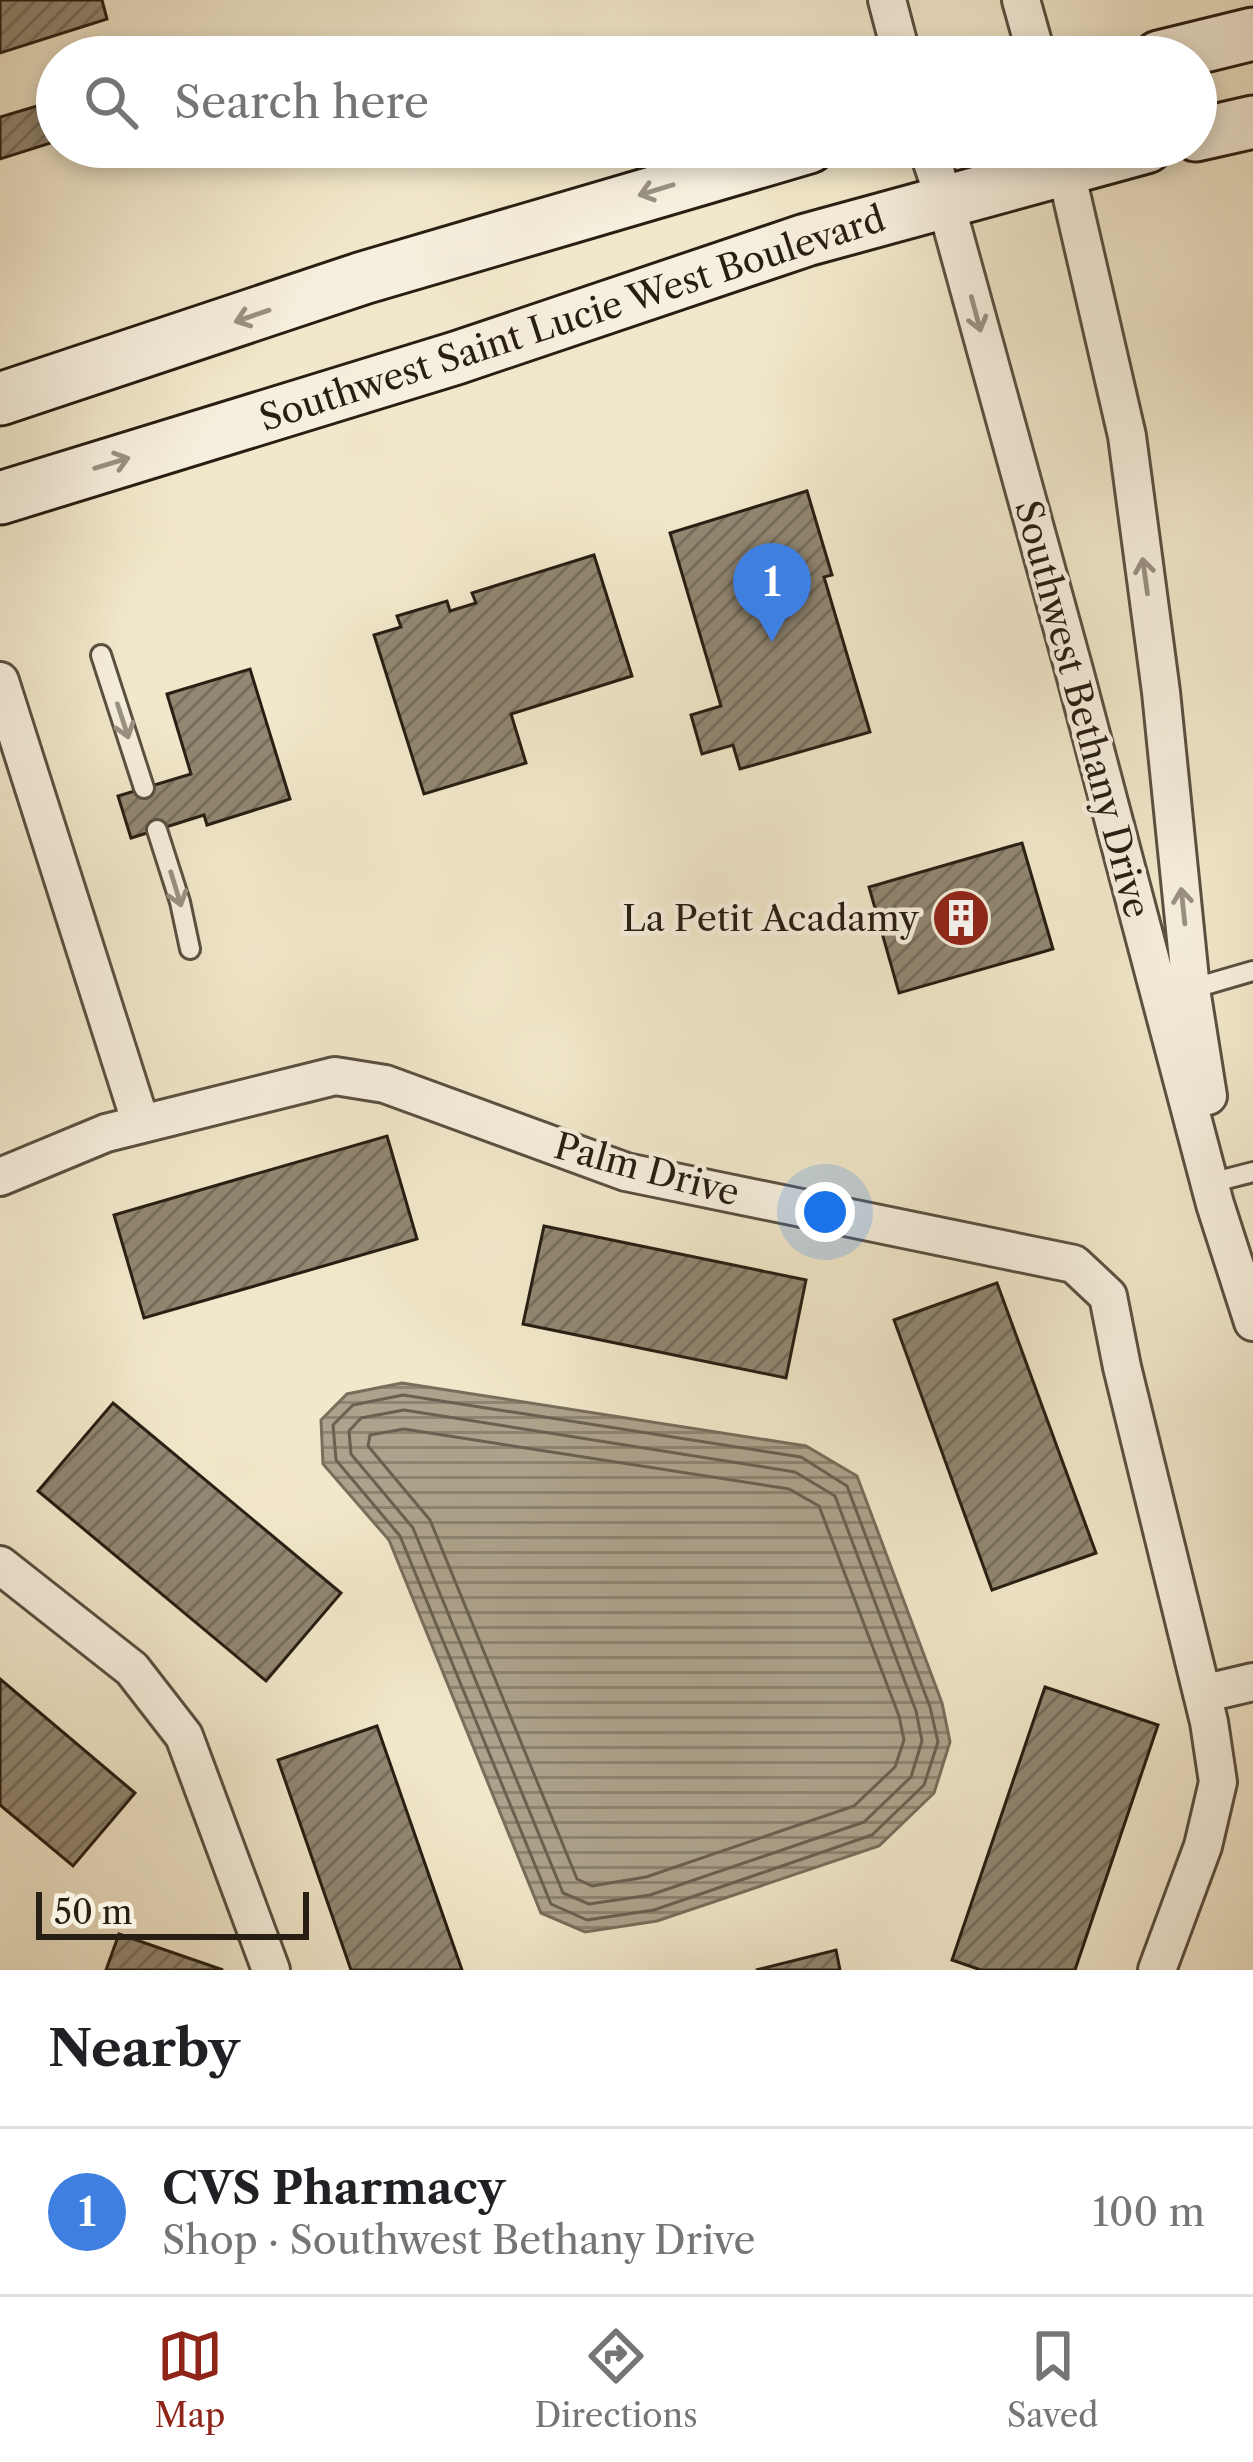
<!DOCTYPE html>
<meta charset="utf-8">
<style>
:root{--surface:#fff;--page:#f2f2f2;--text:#202124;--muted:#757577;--line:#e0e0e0;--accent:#8f2418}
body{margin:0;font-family:"Libre Caslon Text",serif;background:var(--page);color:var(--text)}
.scale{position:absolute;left:36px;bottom:30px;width:273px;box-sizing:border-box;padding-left:12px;border:6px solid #281e13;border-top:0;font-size:33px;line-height:42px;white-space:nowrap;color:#281e13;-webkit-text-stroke:9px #f6efdd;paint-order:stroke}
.you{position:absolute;left:825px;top:1212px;width:42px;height:42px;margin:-30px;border:9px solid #fff;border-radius:50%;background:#1a73e8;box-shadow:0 0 0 18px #1a73e833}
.badge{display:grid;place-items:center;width:78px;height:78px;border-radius:50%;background:var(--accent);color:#fff;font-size:39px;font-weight:700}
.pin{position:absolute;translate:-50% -99px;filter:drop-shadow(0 3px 6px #0008)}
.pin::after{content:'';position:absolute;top:63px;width:42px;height:36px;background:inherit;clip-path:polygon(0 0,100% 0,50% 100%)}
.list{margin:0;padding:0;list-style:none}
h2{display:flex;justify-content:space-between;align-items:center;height:156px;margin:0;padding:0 48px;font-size:51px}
h2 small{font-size:39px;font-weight:400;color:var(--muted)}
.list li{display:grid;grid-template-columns:78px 1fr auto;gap:36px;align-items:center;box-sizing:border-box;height:168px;padding:0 48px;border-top:3px solid var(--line)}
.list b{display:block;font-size:45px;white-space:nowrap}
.list p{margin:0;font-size:39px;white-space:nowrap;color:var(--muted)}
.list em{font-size:39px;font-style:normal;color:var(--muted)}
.icon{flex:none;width:66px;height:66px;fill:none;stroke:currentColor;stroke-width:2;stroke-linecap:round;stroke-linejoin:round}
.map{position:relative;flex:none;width:1253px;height:1970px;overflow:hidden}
.search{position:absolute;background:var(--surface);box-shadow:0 6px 18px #0003;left:36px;right:36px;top:36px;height:132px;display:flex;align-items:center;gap:30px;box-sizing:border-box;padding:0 42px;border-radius:66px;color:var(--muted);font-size:45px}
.sheet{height:324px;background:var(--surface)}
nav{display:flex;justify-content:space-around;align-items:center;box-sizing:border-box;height:168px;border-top:3px solid var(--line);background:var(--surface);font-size:33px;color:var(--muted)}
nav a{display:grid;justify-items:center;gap:6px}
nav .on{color:var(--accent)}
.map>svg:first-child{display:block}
</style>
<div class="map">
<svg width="1253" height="1970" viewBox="0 0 1253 1970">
<defs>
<pattern id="water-rules" width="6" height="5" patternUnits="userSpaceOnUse" patternTransform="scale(3)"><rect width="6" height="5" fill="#ada38c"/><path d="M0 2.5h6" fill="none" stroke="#8d8471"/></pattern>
<pattern id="building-hatch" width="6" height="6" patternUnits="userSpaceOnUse" patternTransform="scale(3)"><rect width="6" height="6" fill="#918772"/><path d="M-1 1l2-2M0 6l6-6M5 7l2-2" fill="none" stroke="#766e5c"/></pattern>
</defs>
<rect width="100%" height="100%" fill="#f1e7ca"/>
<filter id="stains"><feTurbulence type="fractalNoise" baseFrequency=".00167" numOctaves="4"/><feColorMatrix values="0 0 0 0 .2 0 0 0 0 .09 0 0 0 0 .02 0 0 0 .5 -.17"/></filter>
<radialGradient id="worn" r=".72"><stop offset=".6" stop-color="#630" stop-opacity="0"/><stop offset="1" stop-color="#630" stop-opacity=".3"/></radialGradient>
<path fill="url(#water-rules)" stroke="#786e5c" stroke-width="3" d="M402,1383l404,63 51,30 85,227 8,39 -16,51 -55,53 -222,75 -72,11 -44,-19 -152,-373 -66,-76 -2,-44 26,-26z"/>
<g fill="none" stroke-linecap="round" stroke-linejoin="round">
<path stroke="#6a6050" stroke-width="3" d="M403,1395l398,62 46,29 83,221 8,35 -14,43 -52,50 -218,75 -67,10 -36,-16 -151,-368 -64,-76 -3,-35 20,-20z
M404,1410l391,62 40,24 81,215 6,30 -11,36 -47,45 -214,73 -61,9 -26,-11 -150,-365 -62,-74 -2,-23 12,-13z
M404,1429l385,60 30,17 80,210 5,24 -9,27 -41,39 -208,71 -54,9 -15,-7 -147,-359 -62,-74 2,-11z"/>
</g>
<path fill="url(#building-hatch)" stroke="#281e13" stroke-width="3" d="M0,0h102l5,19 -107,34z
M57,100v41l-57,18v-42z
M807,491l25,84 -8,2 46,155 -130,37 -7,-24 -31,9 -11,-39 30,-9 -51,-173z
M594,555l38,121 -121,38 15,49 -102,31 -50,-159 27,-8 -4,-11 50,-15 3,10 26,-8 -4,-10z
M250,669l40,130 -83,26 -3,-10 -73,23 -13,-42 73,-22 -24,-80z
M1022,843l31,106 -154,44 -30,-106z
M387,1136l30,103 -273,79 -30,-103z
M544,1226l262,54 -20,98 -263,-54z
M997,1283l99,270 -104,37 -98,-270z
M113,1403l228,190 -75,88 -228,-190z
M0,1679l135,114 -62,73 -73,-61z
M1045,1687l113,38 -83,245h-94l-29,-10z
M377,1726l85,244h-111l-73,-210z
M119,1934l104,36h-117z
M836,1950l4,20h-84z"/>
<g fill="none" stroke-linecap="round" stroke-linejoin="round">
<g stroke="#5a5041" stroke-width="24">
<path id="lane" d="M101,655l43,133
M157,830l23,72 10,47
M1191,989l62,-18
M1222,1180l31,-8"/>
</g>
<g stroke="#5a5041" stroke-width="42">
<path id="street" d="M887,0l15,57
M1021,0l16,57
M927,147l18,54 129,469 141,534 38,118
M1061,150l66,286 34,256 30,297 17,107
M0,681l141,443
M0,1177l106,-44 229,-57 50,8 241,88 448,92 34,32 14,71 87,355 9,60 -15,64 -46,124
M0,1565l132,104 52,67 87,234
M1202,1694l51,-12"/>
</g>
<g stroke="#281e13" stroke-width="57">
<path id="secondary" d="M1159,57l94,-23
M1196,135l57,-13
M0,399l363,-121 446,-131
M0,498l456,-140 350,-118 340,-93"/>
</g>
<use href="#lane" stroke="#f6efdd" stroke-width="18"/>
<use href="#street" stroke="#f6efdd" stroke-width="36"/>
<use href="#secondary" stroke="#f6efdd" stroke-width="51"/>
</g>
<defs><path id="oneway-shaft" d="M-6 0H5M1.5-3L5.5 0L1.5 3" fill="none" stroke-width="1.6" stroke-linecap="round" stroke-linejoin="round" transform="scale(3)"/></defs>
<g stroke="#999182">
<use href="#oneway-shaft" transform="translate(656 190) rotate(163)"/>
<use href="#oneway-shaft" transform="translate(976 314) rotate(75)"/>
<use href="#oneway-shaft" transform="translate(252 316) rotate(161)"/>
<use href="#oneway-shaft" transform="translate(112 463) rotate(-17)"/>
<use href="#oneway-shaft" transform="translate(1145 576) rotate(-98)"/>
<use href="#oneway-shaft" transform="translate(123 721) rotate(72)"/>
<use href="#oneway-shaft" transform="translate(176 889) rotate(73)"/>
<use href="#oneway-shaft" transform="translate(1183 906) rotate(-96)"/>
</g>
<defs>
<g id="building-disc" transform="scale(3)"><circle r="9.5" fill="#8f2418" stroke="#f6efdd"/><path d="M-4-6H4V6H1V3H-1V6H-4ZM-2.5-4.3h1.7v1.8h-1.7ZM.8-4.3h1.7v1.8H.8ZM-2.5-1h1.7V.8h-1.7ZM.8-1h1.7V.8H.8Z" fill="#fff"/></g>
</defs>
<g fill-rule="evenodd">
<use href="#building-disc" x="961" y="918"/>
</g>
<g text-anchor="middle" stroke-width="9" stroke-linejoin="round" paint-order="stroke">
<g font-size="36" fill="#281e13" stroke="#f6efdd">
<text transform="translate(572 318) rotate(-18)" y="13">Southwest Saint Lucie West Boulevard</text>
<text transform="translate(1083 709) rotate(75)" y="13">Southwest Bethany Drive</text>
<text transform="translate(647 1169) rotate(15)" y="13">Palm Drive</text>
</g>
<g font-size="36" fill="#281e13" stroke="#f6efdd" text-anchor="end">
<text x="919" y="931">La Petit Acadamy</text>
</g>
</g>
<rect width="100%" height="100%" filter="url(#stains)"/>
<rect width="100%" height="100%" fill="url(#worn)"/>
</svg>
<div class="scale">50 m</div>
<div class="you"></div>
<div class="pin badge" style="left:772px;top:642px;background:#3f7fe0">1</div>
<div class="search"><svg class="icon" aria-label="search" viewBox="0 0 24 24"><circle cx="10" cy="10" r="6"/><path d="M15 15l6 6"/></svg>Search here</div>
</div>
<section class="sheet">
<h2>Nearby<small></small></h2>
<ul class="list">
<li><span class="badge" style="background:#3f7fe0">1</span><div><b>CVS Pharmacy</b><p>Shop · Southwest Bethany Drive</p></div><em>100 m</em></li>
</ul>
</section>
<nav>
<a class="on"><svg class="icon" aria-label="map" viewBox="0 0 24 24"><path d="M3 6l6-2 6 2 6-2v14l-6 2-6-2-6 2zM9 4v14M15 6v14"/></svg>Map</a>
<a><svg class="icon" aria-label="directions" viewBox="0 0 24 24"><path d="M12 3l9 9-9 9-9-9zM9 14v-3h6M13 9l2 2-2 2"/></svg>Directions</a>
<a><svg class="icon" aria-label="saved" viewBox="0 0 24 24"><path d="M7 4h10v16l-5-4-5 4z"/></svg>Saved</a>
</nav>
